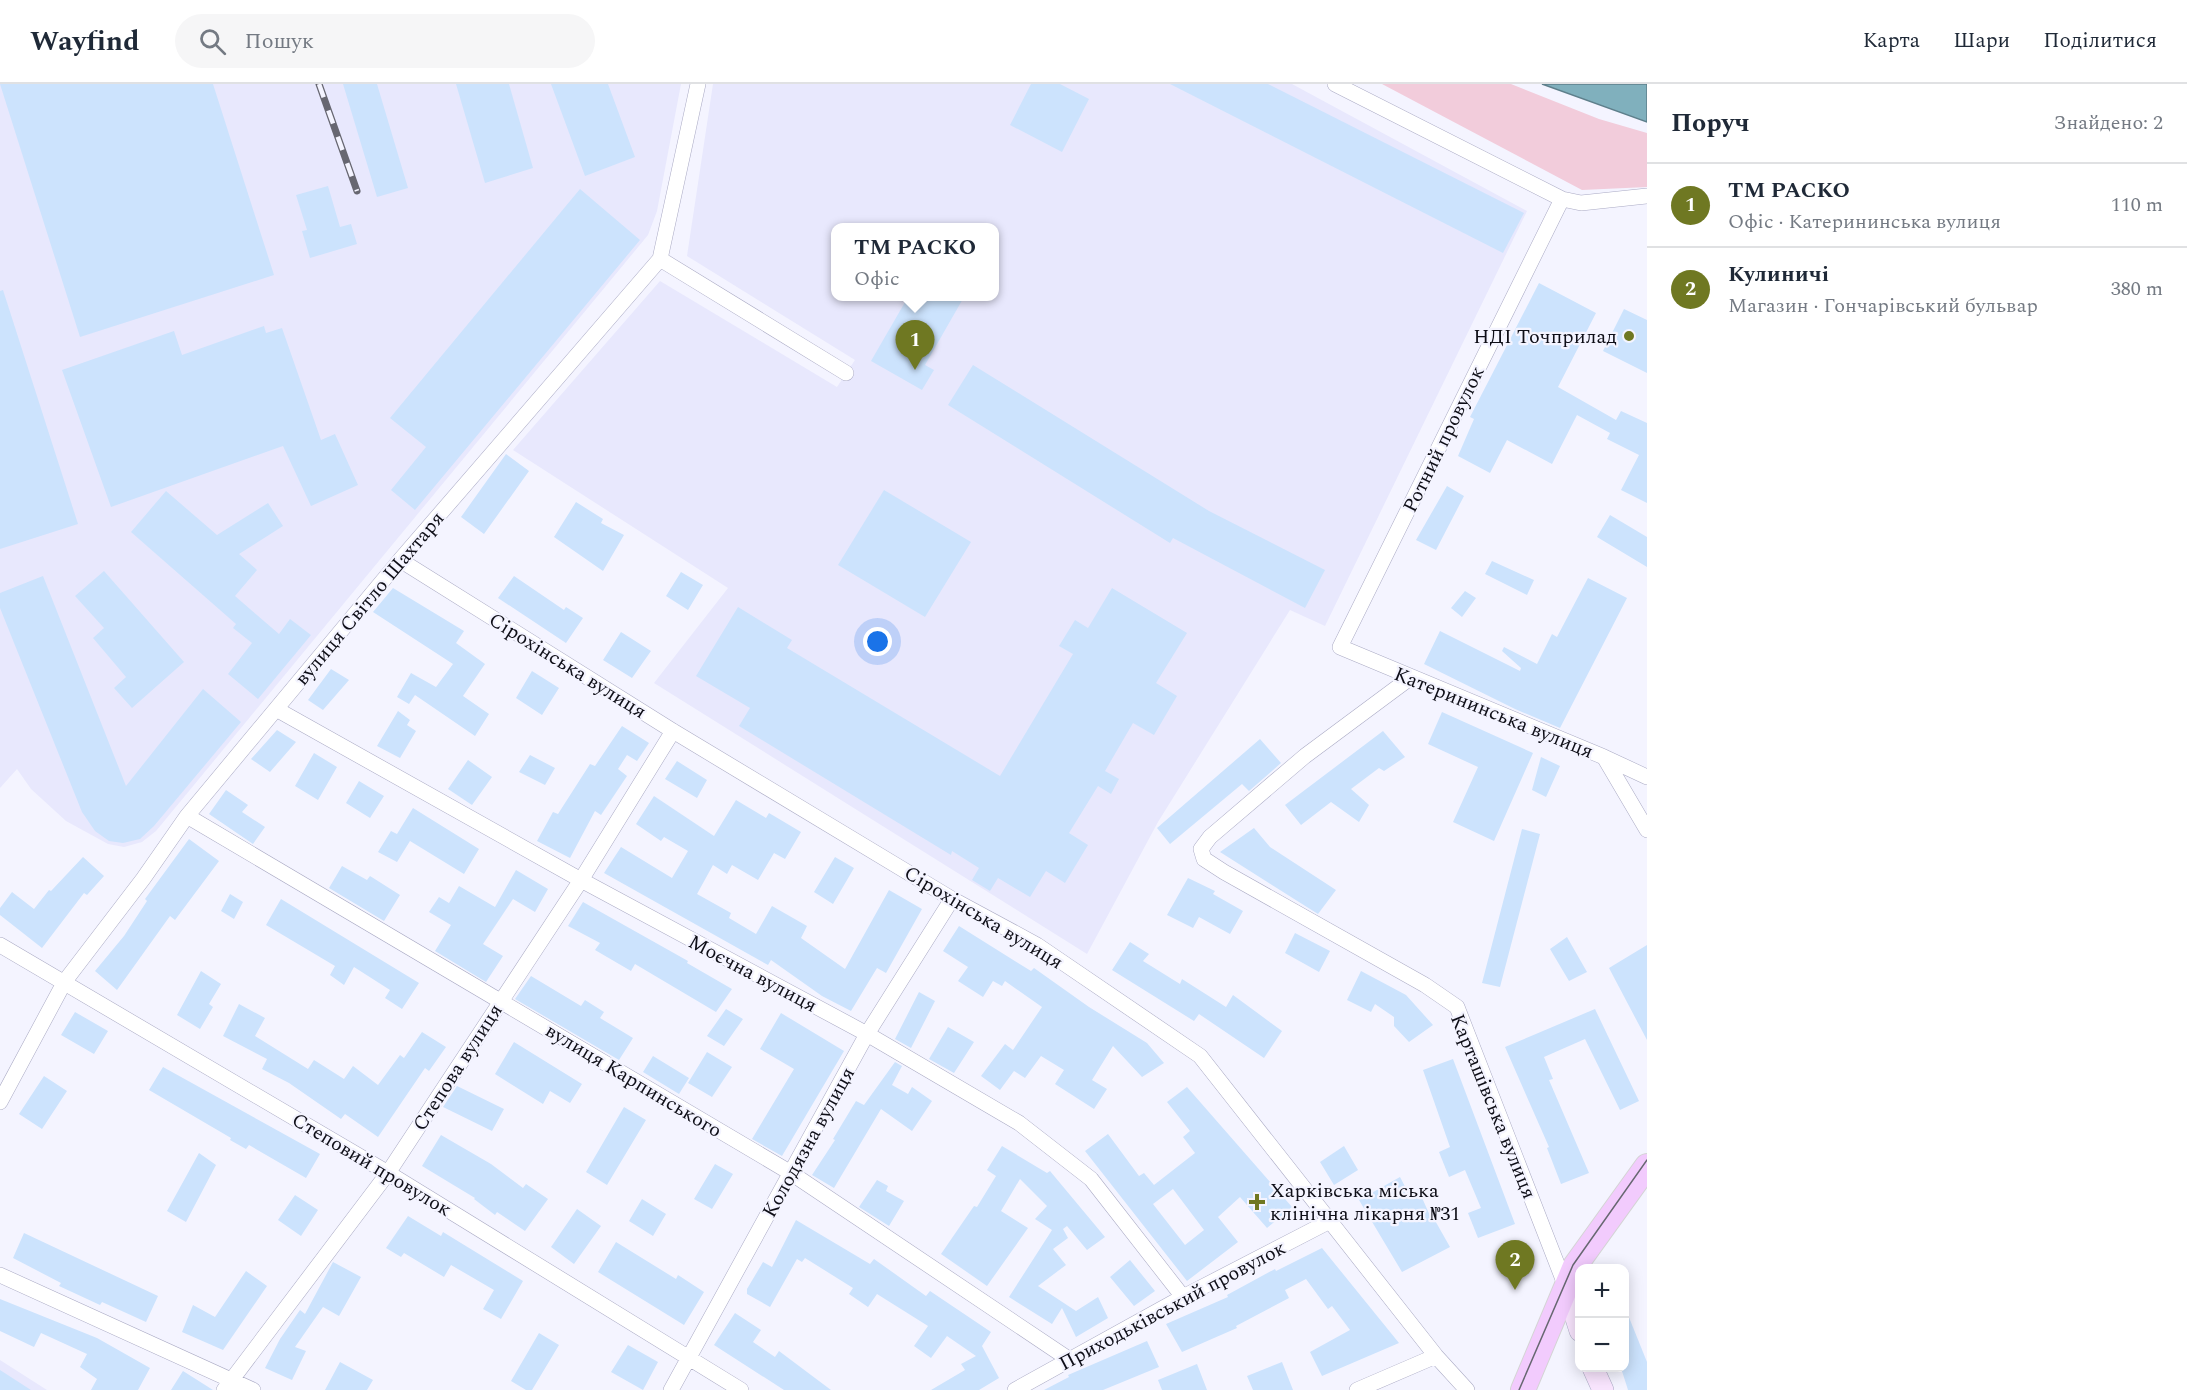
<!DOCTYPE html>
<html lang="uk">
<meta charset="utf-8">
<style>
:root{--surface:#fff;--page:#f6f6f7;--text:#1f2937;--muted:#747a83;--line:#e0e1e3;--accent:#6f7822}
body{margin:0;font-family:Spectral,serif;background:var(--page);color:var(--text)}
.controls{position:absolute;right:18px;bottom:18px;display:grid;overflow:hidden;border-radius:12px;box-shadow:0 3px 15px #0003}
.controls button{width:54px;height:54px;display:grid;place-items:center;padding:0;border:0;border-bottom:2px solid var(--line);background:var(--surface);color:var(--text);font:30px sans-serif}
.you{position:absolute;left:878px;top:558px;width:21px;height:21px;margin:-15px;border:4px solid #fff;border-radius:50%;background:#1a73e8;box-shadow:0 0 0 9px #1a73e833}
.badge{display:grid;place-items:center;width:39px;height:39px;border-radius:50%;background:var(--accent);color:#fff;font-size:20px;font-weight:700}
.pin{position:absolute;translate:-50% -50px;filter:drop-shadow(0 2px 3px #0008)}
.pin::after{content:'';position:absolute;top:32px;width:21px;height:18px;background:inherit;clip-path:polygon(0 0,100% 0,50% 100%)}
.popup{position:absolute;left:831px;top:139px;width:168px;height:78px;box-sizing:border-box;display:grid;place-content:center;border-radius:12px;background:var(--surface);filter:drop-shadow(0 2px 4px #0005);font-size:20px;white-space:nowrap;color:var(--muted)}
.popup b{font-size:22px;color:var(--text)}
.popup::after{content:'';position:absolute;left:50%;top:100%;margin-left:-12px;border:12px solid transparent;border-top-color:var(--surface)}
.list{margin:0;padding:0;list-style:none}
h2{display:flex;justify-content:space-between;align-items:center;height:78px;margin:0;padding:0 24px;font-size:26px}
h2 small{font-size:20px;font-weight:400;color:var(--muted)}
.list li{display:grid;grid-template-columns:39px 1fr auto;gap:18px;align-items:center;box-sizing:border-box;height:84px;padding:0 24px;border-top:2px solid var(--line)}
.list b{display:block;font-size:22px;white-space:nowrap}
.list p{margin:0;font-size:20px;white-space:nowrap;color:var(--muted)}
.list em{font-size:20px;font-style:normal;color:var(--muted)}
.icon{flex:none;width:33px;height:33px;fill:none;stroke:currentColor;stroke-width:2;stroke-linecap:round;stroke-linejoin:round}
.map{position:relative;flex:none;width:1647px;height:1306px;overflow:hidden}
header{display:flex;align-items:center;gap:36px;box-sizing:border-box;height:84px;padding:0 30px;background:var(--surface);border-bottom:2px solid var(--line)}
header strong{font-size:28px}
nav{display:flex;gap:33px;margin-inline-start:auto;font-size:21px}
.search{width:420px;height:54px;background:var(--page);display:flex;align-items:center;gap:15px;box-sizing:border-box;padding:0 21px;border-radius:33px;color:var(--muted);font-size:22px}
main{display:flex}
aside{flex:1;background:var(--surface)}
.map>svg:first-child{display:block}
</style>
<header>
<strong>Wayfind</strong>
<div class="search"><svg class="icon" aria-label="search" viewBox="0 0 24 24"><circle cx="10" cy="10" r="6"/><path d="M15 15l6 6"/></svg>Пошук</div>
<nav><a>Карта</a><a>Шари</a><a>Поділитися</a></nav>
</header>
<main>
<div class="map">
<svg width="1647" height="1306" viewBox="0 0 1647 1306">
<rect width="100%" height="100%" fill="#f4f4ff"/>
<path fill="#e8e8fd" fill-rule="evenodd" d="M0,0h681l-24,127 -9,24 -492,596 -14,11 -18,5 -16,-3 -42,-23 -35,-32 -14,-20 -17,19z
M713,0h579l235,127 -202,415 -35,-16 -132,212 -71,132 -433,-271 74,-95 -215,-138 147,-169 177,106 18,-27 -168,-104zM836,144h158v68h-158z
M0,1276l47,30h-47z"/>
<path fill="#f2ccdb" d="M1382,0h129l88,35 48,14v54l-65,3z"/>
<path fill="#80b0bd" stroke="#5e7f8b" stroke-width="1.5" d="M1542,0h105v38z"/>
<path fill="#cce3fd" fill-rule="evenodd" d="M0,0h213l61,191 -194,62z
M343,0h34l31,104 -31,9z
M456,0h53l24,84 -48,15z
M551,0h57l27,73 -50,19z
M1031,0h29l29,15 -27,53 -52,-27z
M1170,0h98l256,129 -21,40z
M328,102l12,41 11,-3 6,20 -47,14 -8,-27 5,-1 -11,-35z
M580,105l60,51 -225,270 -24,-20 35,-43 -36,-29z
M1539,199l57,30 -38,74 58,33 5,-9 26,12v80l-26,-13 18,-35 -32,-16 3,-6 -33,-18 -25,49 -45,-24 -17,33 -32,-17 16,-37 -4,-2z
M3,206l75,234 -78,25v-258z
M908,213h56l-39,68 9,5 -12,20 -51,-29z
M1624,225l23,11v53l-44,-22z
M264,242l2,7 16,-5 39,112 14,-6 23,51 -47,21 -28,-60 -172,61 -49,-137 112,-39 8,24z
M973,281l236,146 116,59 -20,38 -132,-70 -3,5 -222,-138z
M506,370l23,17 -45,63 -23,-17z
M1447,402l17,10 -28,54 -20,-10z
M884,406l87,52 -46,75 -87,-52z
M166,407l51,44 51,-32 15,23 -44,28 18,16 -22,26 44,38 11,-15 21,16 -53,64 -30,-25 24,-31 -19,-15 3,-4 -105,-92z
M576,418l27,17 -2,4 23,12 -21,36 -49,-34z
M1610,431l37,22v30l-50,-30z
M1492,477l42,19 -7,15 -42,-21z
M104,487l80,91 -52,46 -18,-20 12,-11 -33,-39 11,-10 -29,-32z
M681,488l22,13 -15,25 -22,-14z
M43,492l83,210 77,-97 38,33 -87,104 -14,13 -17,4 -14,-2 -14,-10 -13,-19 -82,-204v-15z
M514,492l50,34 2,-3 17,11 -17,25 -68,-45z
M1588,494l39,20 -67,130 -45,-19 -91,-45 16,-33 80,40 1,-3 -19,-17 2,-4 33,17 15,-30 5,3z
M393,504l71,43 -8,12 29,21 -22,32 26,18 -14,22 -60,-41 -6,9 -12,-7 14,-24 25,14 17,-23 -80,-52z
M1112,504l75,45 -31,50 21,13 -23,39 -21,-12 -28,48 14,8 -8,15 -13,-8 -29,47 19,12 -23,38 -19,-12 -16,26 -32,-19 -8,13 -18,-11 7,-12 -27,-17 -1,4 -212,-129 11,-18 -54,-32 42,-69 54,33 -5,8 213,128 73,-122 -14,-8 16,-26 13,8z
M1465,507l11,7 -14,19 -11,-9z
M621,548l30,19 -19,27 -29,-18z
M331,585l18,11 -26,30 -15,-10z
M532,587l27,17 -17,27 -26,-17z
M398,627l12,9 -3,5 9,6 -16,27 -23,-12z
M1442,628l91,41 -39,88 -41,-19 25,-55 -50,-23z
M622,642l27,17 -12,18 -10,-6 -9,14 9,7 -26,39 -6,-4 -25,47 -33,-17 16,-29 5,2 32,-50 5,2z
M277,646l19,12 -26,30 -19,-13z
M1383,647l22,26 -21,14 -5,-3 -28,21 18,16 -10,17 -28,-20 -30,23 -16,-20z
M1260,655l21,24 -32,28 -7,-7 -72,60 -13,-16z
M314,669l23,14 -19,33 -23,-14z
M530,671l25,13 -10,17 -26,-13z
M1541,673l19,9 -14,31 -14,-7z
M468,676l24,17 -20,28 -24,-16z
M677,677l30,19 -10,18 -32,-19z
M359,697l25,15 -14,22 -24,-15z
M226,706l22,15 -6,7 23,15 -12,17 -44,-30z
M654,712l60,40 22,-36 30,18 3,-5 32,19 -16,27 -11,-6 -16,27 -26,-15 -5,9 -14,-9 -16,29 34,19 -2,5 27,16 16,-28 35,20 -6,12 44,31 44,-79 33,19 -36,64 -9,-5 -26,43 -29,-15 -51,-36 -3,5 -164,-92 17,-26 51,31 16,-27 -24,-14 -3,4 -25,-17z
M413,724l66,41 -15,25 -54,-33 -13,21 -19,-10 13,-21 6,3z
M1254,744l16,19 66,43 -18,24 -98,-62z
M1522,745l18,5 -40,153 -18,-4z
M189,755l30,22 -44,59 -5,-4 -53,74 -22,-19 29,-35 23,-35 -2,-2z
M83,773l21,19 -17,19 -3,-2 -42,55 -42,-33v-7l12,-16 22,17 15,-19 2,1z
M835,773l19,11 -21,36 -19,-12z
M342,782l25,14 3,-4 30,19 -16,26 -55,-33z
M516,786l32,19 -13,23 -22,-13 -30,45 20,12 -17,26 -51,-31 16,-26 -22,-13 10,-15 10,6 10,-17 36,21z
M1188,794l27,13 -2,3 30,17 -13,23 -31,-17 -6,11 -26,-13z
M230,810l13,8 -9,17 -13,-8z
M281,815l138,84 -17,26 -17,-11 5,-8 -36,-23 -10,18 -14,-10 5,-9 -69,-41z
M583,818l105,59 -1,2 45,26 -16,23 -81,-48 -4,7 -36,-21 5,-7 -32,-17z
M959,842l72,45 3,-3 55,39 58,36 17,20 -22,14 -29,-31 -21,34 15,9 -13,20 -39,-25 9,-14 -23,-14 -16,22 -11,-7 -14,19 -19,-14 24,-32 8,6 29,-43 -37,-26 -3,5 -9,-5 -10,16 -25,-16 10,-14 -25,-16z
M1295,849l35,18 -11,21 -34,-19z
M1567,853l20,35 -18,9 -19,-32z
M1130,858l19,12 -6,7 37,23 2,-5 44,28 7,-12 49,36 -18,27 -65,-44 -5,7 -82,-51z
M1647,861v95l-38,-72z
M201,887l20,13 -12,20 4,3 -13,22 -23,-14z
M1361,887l45,24 27,30 -24,17 -15,-16v-9l-19,-13 -4,8 -24,-12z
M531,892l50,30 4,-6 19,12 -4,6 33,20 -14,22 -104,-61z
M919,908l16,9 -24,47 -16,-9z
M239,920l26,14 -10,18 53,33 6,-9 30,19 9,-13 25,19 22,-30 4,3 18,-26 24,15 -17,24 -4,-3 -47,69 -33,-23 -4,5 -52,-36 -27,-14 5,-10 -44,-23z
M726,925l17,10 -19,27 -17,-10z
M1595,925l44,92 -19,9 -35,-71 -41,18 9,22 -4,1 40,93 -28,11 -14,-36 2,-1 -44,-100z
M75,928l33,19 -14,23 -33,-19z
M781,929l63,38 -62,105 -30,-17 42,-70 -34,-20z
M948,943l26,15 -20,31 -25,-14z
M514,958l68,42 -12,19 -20,-12 -7,13 -48,-30z
M707,968l25,15 -20,30 -24,-14z
M653,972l36,22 -10,16 -36,-22z
M1453,975l62,165 -37,14 -10,-25 13,-5 -16,-38 -16,7 -10,-25 11,-5 -27,-77z
M895,978l7,4 -10,19 16,9 4,-7 20,14 -20,30 -31,-22 -47,79 -22,-13 23,-35 -2,-1 23,-38 8,4z
M163,983l157,87 -14,24 -57,-33 -3,4 -16,-9 1,-2 -82,-48z
M44,992l23,15 -25,38 -23,-15z
M457,1002l47,23 -12,22 -49,-24z
M1187,1003l105,120 -25,21 -27,-31 -22,20 20,25 -51,39 -102,-130 23,-17 31,42 5,-3 10,12 41,-32 -12,-16 7,-6 -23,-29zM1173,1105l31,41 -19,15 -32,-41z
M624,1023l22,13 -39,65 -21,-13z
M441,1051l50,29 32,24 3,-4 22,15 -23,32 -28,-19 -2,3 -21,-16 1,-1 -53,-32z
M1002,1062l45,27 3,-2 55,66 -18,13 -20,-24 -4,3 5,9 -15,11 13,16 -28,21 38,25 22,-14 10,21 -32,19 -14,-29 -10,16 -43,-27 43,-67 -17,-11 12,-13 -27,-27 -19,32 27,17 -41,58 -46,-32 33,-48 3,1 19,-31 -9,-6z
M1344,1062l14,24 -24,15 -14,-23z
M199,1069l17,12 -30,57 -19,-11z
M715,1080l18,10 -21,35 -18,-10z
M1400,1093l10,19 9,-5 12,27 2,-1 17,30 -48,25 -43,-72z
M877,1096l11,6 -2,5 18,10 -15,25 -30,-19z
M295,1111l23,15 -17,26 -23,-16z
M642,1115l24,15 -13,22 -24,-15z
M577,1125l24,17 -27,38 -23,-17z
M408,1132l33,20 2,-4 80,49 -22,38 -18,-10 11,-19 -43,-25 -7,12 -40,-24 -3,4 -15,-9z
M796,1136l74,44 4,-5 52,37 4,-5 61,41 -9,14 17,32 -20,12h-48l34,-20 -4,-6 15,-8 -29,-20 -16,22 -17,-12 14,-20 -51,-32 -9,13 -19,-13 4,-6 -48,-30 -3,4 -5,-3 -27,48 -23,-13v-5l16,-27 9,5z
M24,1149l134,63 -12,26 -44,-20 -2,3 -41,-19 2,-3 -48,-25z
M616,1158l60,37 2,-4 26,17 -20,33 -86,-53z
M1322,1164l77,95 -77,33 -12,-24 40,-22 -18,-24 -4,3 -22,-30 -21,11 4,8 -53,28 1,2 -55,24 -16,-28 62,-27 -1,-2 48,-26 1,2z
M1130,1176l25,31 -21,15 -24,-29z
M333,1178l28,15 -22,39 -16,-9 -28,40 11,4 -14,29 -27,-12 15,-29 20,-29 5,4z
M246,1187l21,15 -44,64 -41,-18 11,-27 22,12z
M0,1215l97,39 53,30 -12,22h-47l6,-11 -17,-12 7,-13 -46,-21 -7,14 -34,-16z
M1624,1221l23,57v28h-19l-7,-22h3z
M735,1229l26,17 -8,12 22,15 4,-6 52,39h-47l-70,-45z
M539,1249l20,12 -27,45h-6l-15,-9z
M1147,1257l12,26 -56,23h-59l25,-13 -1,-2z
M628,1261l30,17 -15,28 -32,-18z
M340,1278l33,18 -6,10h-42z
M1282,1278l11,28h-40l-6,-14z
M1197,1280l10,26h-45l-4,-10z
M0,1286l31,20h-31z
M183,1287l30,19h-42z"/>
<g fill="none" stroke-linecap="round" stroke-linejoin="round">
<g stroke="#aaaac4" stroke-width="16">
<path id="minor" d="M1335,0l227,115 19,4 66,-7
M1562,115l-222,448 264,110 43,73
M660,175l186,114
M400,476l273,171 279,168 85,46 163,111 236,300 31,34
M1410,594l-105,78 -95,81 -9,12 3,10 20,13 201,113 32,22 109,280
M276,625l305,171 286,154 152,89 72,56 92,118
M1604,673l43,20
M187,732l604,357 279,187
M0,861l388,228 353,217
M0,1018l65,-121 78,-102 44,-63 213,-256 260,-301 38,-175
M0,1191l253,115
M224,1306l164,-217 193,-293 92,-149
M671,1306l196,-356 85,-135
M1015,1306l168,-93 147,-76
M1357,1306l79,-34"/>
</g>
<g stroke="#aaaac4" stroke-width="22">
<path id="secondary" d="M1566,1203l14,44
M1593,1284l10,22"/>
</g>
<g stroke="#d4d4d5" stroke-width="26">
<path id="primary" d="M1523,1306l52,-124 72,-100"/>
</g>
<use href="#minor" stroke="#fff" stroke-width="15"/>
<use href="#secondary" stroke="#f9e5fe" stroke-width="21"/>
<use href="#primary" stroke="#f2cbfd" stroke-width="24"/>
<path stroke="#676771" stroke-width="1.5" d="M1519,1306l54,-125 74,-105"/>
<g stroke="#676771" stroke-width="7">
<path id="rail" d="M319,0l38,107"/>
</g>
<use href="#rail" stroke="#f4f4ff" stroke-width="4.5" stroke-dasharray="14" stroke-linecap="butt"/>
</g>
<g fill="#6f7822" stroke="#f4f4ff" stroke-width="2">
<circle cx="1629" cy="252" r="6"/>
<path d="M1254 1109h6v6h6v6h-6v6h-6v-6h-6v-6h6z"/>
</g>
<g text-anchor="middle" stroke-width="4.5" stroke-linejoin="round" paint-order="stroke">
<g font-size="20" fill="#0e0e17" stroke="#f4f4ff" text-anchor="end">
<text x="1617" y="259">НДІ Точприлад</text>
<text x="1270" y="1113" text-anchor="start">Харківська міська<tspan x="1270" dy="23">клінічна лікарня №31</tspan></text>
</g>
<g font-size="20" fill="#0e0e17" stroke="#f4f4ff">
<text transform="translate(1443 355) rotate(-64)" y="7">Ротний провулок</text>
<text transform="translate(369 514) rotate(-50)" y="7">вулиця Світло Шахтаря</text>
<text transform="translate(568 581) rotate(32)" y="7">Сірохінська вулиця</text>
<text transform="translate(1494 628) rotate(22)" y="7">Катерининська вулиця</text>
<text transform="translate(984 833) rotate(31)" y="7">Сірохінська вулиця</text>
<text transform="translate(753 889) rotate(28)" y="7">Моєчна вулиця</text>
<text transform="translate(457 983) rotate(-57)" y="7">Степова вулиця</text>
<text transform="translate(634 996) rotate(31)" y="7">вулиця Карпинського</text>
<text transform="translate(1494 1022) rotate(68)" y="7">Карташівська вулиця</text>
<text transform="translate(808 1058) rotate(-61)" y="7">Колодязна вулиця</text>
<text transform="translate(372 1080) rotate(31)" y="7">Степовий провулок</text>
<text transform="translate(1172 1221) rotate(-28)" y="7">Приходьківський провулок</text>
</g>
</g>
</svg>
<div class="controls">
<button>+</button>
<button>−</button>
</div>
<div class="you"></div>
<div class="pin badge" style="left:915px;top:286px">1</div>
<div class="popup"><b>ТМ РАСКО</b>Офіс</div>
<div class="pin badge" style="left:1515px;top:1206px">2</div>
</div>
<aside>
<h2>Поруч<small>Знайдено: 2</small></h2>
<ul class="list">
<li><span class="badge">1</span><div><b>ТМ РАСКО</b><p>Офіс · Катерининська вулиця</p></div><em>110 m</em></li>
<li><span class="badge">2</span><div><b>Кулиничі</b><p>Магазин · Гончарівський бульвар</p></div><em>380 m</em></li>
</ul>
</aside>
</main>
